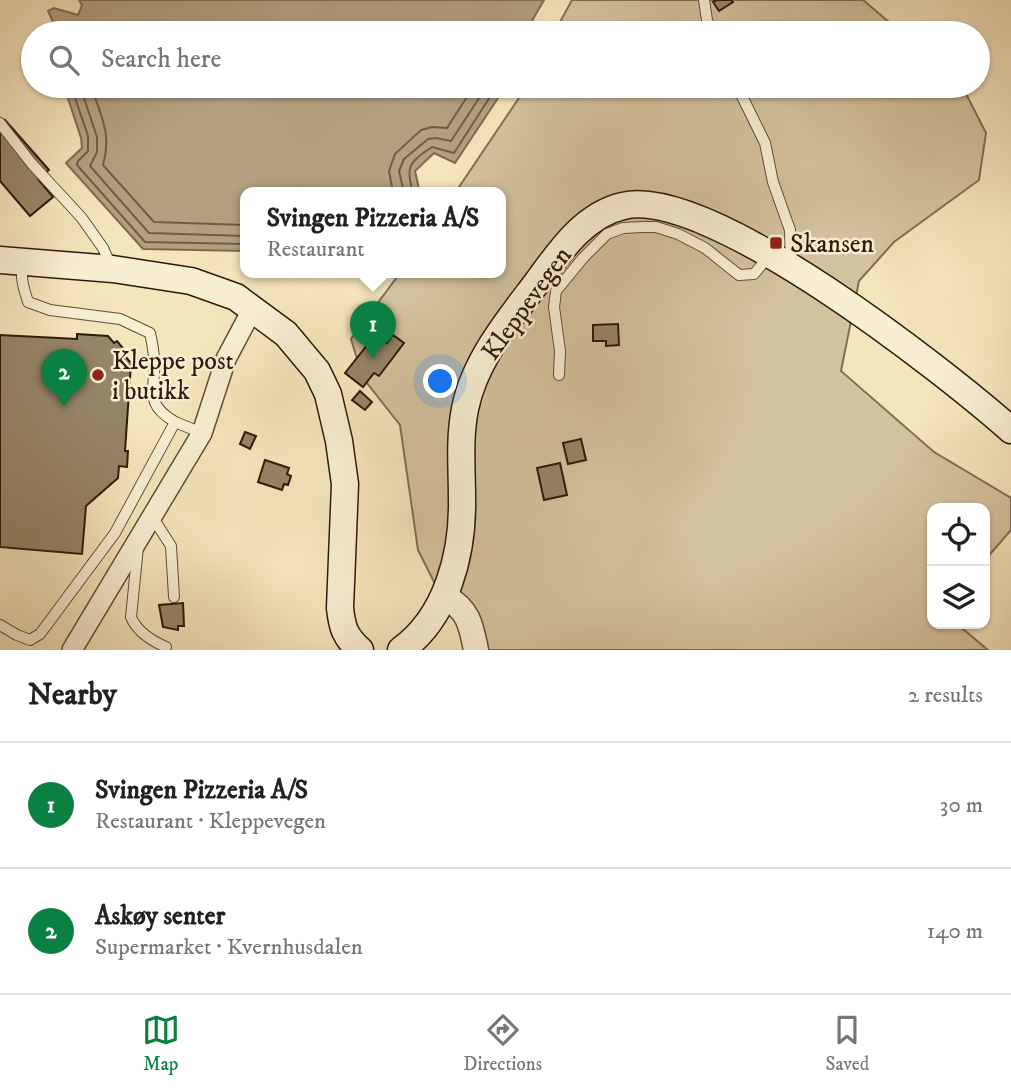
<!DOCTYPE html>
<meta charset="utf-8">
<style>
:root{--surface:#fff;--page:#f2f2f2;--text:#222;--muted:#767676;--line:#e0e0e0;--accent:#0b8043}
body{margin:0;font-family:"IM FELL DW Pica",serif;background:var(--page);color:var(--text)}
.controls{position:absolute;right:21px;bottom:21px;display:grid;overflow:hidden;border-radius:14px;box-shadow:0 2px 5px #0004}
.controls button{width:63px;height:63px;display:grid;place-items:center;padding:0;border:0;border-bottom:2px solid var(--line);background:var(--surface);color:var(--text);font:35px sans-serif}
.you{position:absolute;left:441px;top:382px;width:24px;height:24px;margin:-18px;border:5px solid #fff;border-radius:50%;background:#1a73e8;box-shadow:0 0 0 10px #1a73e833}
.badge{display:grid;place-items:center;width:46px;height:46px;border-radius:50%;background:var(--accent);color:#fff;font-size:23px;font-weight:700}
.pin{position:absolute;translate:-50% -58px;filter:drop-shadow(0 2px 4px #0008)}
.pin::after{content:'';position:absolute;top:37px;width:24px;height:21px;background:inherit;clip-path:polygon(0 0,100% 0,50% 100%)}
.popup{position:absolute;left:240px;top:187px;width:266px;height:91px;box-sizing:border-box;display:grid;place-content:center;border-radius:14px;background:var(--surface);filter:drop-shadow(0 2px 5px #0005);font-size:23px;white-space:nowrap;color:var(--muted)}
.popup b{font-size:26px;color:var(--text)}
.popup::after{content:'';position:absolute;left:50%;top:100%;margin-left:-14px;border:14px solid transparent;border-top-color:var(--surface)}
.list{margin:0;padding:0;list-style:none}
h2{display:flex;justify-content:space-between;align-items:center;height:91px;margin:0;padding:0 28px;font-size:30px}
h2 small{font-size:23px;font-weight:400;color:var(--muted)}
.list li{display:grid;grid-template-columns:46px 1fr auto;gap:21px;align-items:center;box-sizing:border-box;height:126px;padding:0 28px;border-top:2px solid var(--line)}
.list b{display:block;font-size:26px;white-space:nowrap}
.list p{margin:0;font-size:23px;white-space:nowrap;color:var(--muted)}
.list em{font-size:23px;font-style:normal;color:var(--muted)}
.icon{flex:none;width:38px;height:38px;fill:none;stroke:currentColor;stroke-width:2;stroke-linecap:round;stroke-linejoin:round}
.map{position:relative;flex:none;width:1011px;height:650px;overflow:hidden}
.search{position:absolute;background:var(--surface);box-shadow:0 2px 5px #0004;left:21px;right:21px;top:21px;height:77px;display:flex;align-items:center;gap:18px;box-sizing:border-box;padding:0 24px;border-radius:38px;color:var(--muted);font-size:26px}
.sheet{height:343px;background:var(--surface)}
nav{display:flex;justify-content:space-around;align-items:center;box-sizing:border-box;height:98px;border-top:2px solid var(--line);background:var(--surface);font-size:19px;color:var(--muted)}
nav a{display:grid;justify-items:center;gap:4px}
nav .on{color:var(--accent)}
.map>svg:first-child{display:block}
</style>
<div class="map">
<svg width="1011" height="650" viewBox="0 0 1011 650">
<rect width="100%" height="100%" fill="#f5e5bc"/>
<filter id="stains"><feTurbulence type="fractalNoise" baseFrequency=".00286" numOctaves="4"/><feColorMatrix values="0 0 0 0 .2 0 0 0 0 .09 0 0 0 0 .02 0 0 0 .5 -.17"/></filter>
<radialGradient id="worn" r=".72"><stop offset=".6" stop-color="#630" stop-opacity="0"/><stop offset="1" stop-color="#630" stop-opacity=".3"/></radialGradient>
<path fill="#d3c29e" stroke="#816e55" stroke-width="2" d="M572,0h291l39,33h-348z
M527,86h435l24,47 -7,47 -85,62 -35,39 -18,90 93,81 77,46v32l-26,30v-52h-53v116h25l31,26h-505l-45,-60 -20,-40 -18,-125 -37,-47 -12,-39 49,-66h101v-80h-46z"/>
<path fill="#b2a080" stroke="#7e6a52" stroke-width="2" d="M79,0h465l-19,33h-467l-10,-22 6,-3 24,7 4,-10z
M64,86h442l-51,77 -21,-10 -19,18 5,22h-175v58l-102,-2 -77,-86 16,-15 -1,-10z"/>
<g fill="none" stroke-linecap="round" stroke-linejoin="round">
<path stroke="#705d46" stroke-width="2" d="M71,86l17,50v15l-10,10 -1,4 68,77 100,2
M80,86l17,51v15l-7,14 59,67 96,3
M91,86c10,30 21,48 12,79l51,57 91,3
M393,193l-4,-22 6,-17 26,-24 11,-3 15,1 27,-42
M404,193l-5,-22 5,-12 24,-20 8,-1 15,3 36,-55
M413,193c-7,-27 -5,-30 19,-46l22,6 43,-67"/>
</g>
<path fill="#968468" stroke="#2f1a0c" stroke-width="2" d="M717,0h14l2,2 -14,9 -6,-9z
M5,120l44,50 -11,9 15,18 -23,19 -30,-35v-57z
M618,324l1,21 -13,1v-5h-13v-16z
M77,334l31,2 6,7 3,-2 11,13 -3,2 6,7 -6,88h3l-1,16 -8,-1 -1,12 -32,28 -4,48 -82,-7v-212l77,4z
M376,334l11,9 6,-8 11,8 -25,33 -5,-3 -11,14 -18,-14z
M360,391l12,11 -7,8 -13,-10z
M245,432l11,4 -6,13 -10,-5z
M581,439l5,21 -18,4 -5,-21z
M265,460l24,8 -2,6 4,2 -3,9 -4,-1 -2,6 -24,-8z
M560,463l7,32 -23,5 -7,-32z
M183,603l1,23h-6v4l-15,-3 -4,-22z"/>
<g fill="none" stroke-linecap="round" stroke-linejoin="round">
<g stroke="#604d38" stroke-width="12">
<path id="service" d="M704,0l3,20 6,13
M737,86l28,57 8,39 17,48 1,35
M0,123l32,41 49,53 22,31 8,18
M23,265c-3,13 1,24 5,37l22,8 70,9 30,14c2,9 4,18 4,27 2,31 -11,43 21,62
M559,375l1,-24 -6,-44 2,-16 27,-33 24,-24 16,-6 20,-1h13l22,7 27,14 34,27 15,-1 15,-18
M153,518l18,28 3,51
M138,547l-7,70c6,15 21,24 35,30
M0,625l17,10 13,5 10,-6 75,-101 60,-111 27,11"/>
</g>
<g stroke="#604d38" stroke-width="22">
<path id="minor" d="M72,650l130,-217 24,-74 27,-51"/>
</g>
<g stroke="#604d38" stroke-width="27">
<path id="tertiary" d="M444,596c24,13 27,28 32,54"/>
</g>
<g stroke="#2f1a0c" stroke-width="29">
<path id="secondary" d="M0,260l113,9 78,12 45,16 50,37 31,37 11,23 11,47 6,43 -5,124c2,19 5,29 20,42
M401,650c46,-33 62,-96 61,-151 0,-30 -3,-60 3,-90 9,-47 42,-87 70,-124 23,-31 48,-70 88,-79 86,-21 322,166 388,224"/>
</g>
<use href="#service" stroke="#f8eed3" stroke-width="10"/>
<use href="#minor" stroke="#f8eed3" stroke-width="19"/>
<use href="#tertiary" stroke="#f8eed3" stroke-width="24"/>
<use href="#secondary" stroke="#f8eed3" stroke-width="26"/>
</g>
<g fill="#8f2418" stroke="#f8eed3" stroke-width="2.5">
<rect x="769" y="236" width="14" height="14" rx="3.5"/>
<circle cx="98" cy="375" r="7"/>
</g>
<g text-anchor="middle" stroke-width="5" stroke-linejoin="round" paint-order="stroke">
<g font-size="26" fill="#2f1a0c" stroke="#f8eed3" text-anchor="start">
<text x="790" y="252">Skansen</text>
<text x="112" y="369">Kleppe post<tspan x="112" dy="30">i butikk</tspan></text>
</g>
<g font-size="26" fill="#2f1a0c" stroke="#f8eed3">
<text transform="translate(526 303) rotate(-54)" y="9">Kleppevegen</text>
</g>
</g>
<rect width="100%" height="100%" filter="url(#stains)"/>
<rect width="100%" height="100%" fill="url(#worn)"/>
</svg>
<div class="controls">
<button><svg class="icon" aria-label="locate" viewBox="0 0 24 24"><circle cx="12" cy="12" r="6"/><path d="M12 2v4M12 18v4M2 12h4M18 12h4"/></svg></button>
<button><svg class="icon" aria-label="layers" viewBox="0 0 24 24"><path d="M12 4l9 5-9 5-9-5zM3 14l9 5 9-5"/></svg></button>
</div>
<div class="you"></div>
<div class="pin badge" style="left:373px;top:359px">1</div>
<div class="popup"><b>Svingen Pizzeria A/S</b>Restaurant</div>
<div class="pin badge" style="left:64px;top:407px">2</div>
<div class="search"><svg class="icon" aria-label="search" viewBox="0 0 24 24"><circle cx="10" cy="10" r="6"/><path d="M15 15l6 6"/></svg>Search here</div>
</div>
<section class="sheet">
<h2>Nearby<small>2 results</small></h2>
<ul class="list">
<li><span class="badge">1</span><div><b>Svingen Pizzeria A/S</b><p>Restaurant · Kleppevegen</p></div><em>30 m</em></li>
<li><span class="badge">2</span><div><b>Askøy senter</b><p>Supermarket · Kvernhusdalen</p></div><em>140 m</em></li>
</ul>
</section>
<nav>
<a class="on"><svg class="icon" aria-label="map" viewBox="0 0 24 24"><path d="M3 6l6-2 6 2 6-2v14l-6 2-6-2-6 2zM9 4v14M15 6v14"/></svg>Map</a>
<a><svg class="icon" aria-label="directions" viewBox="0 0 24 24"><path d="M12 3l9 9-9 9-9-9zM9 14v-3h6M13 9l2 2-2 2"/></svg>Directions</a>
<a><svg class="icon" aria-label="saved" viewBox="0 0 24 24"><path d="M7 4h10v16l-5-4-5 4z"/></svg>Saved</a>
</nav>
